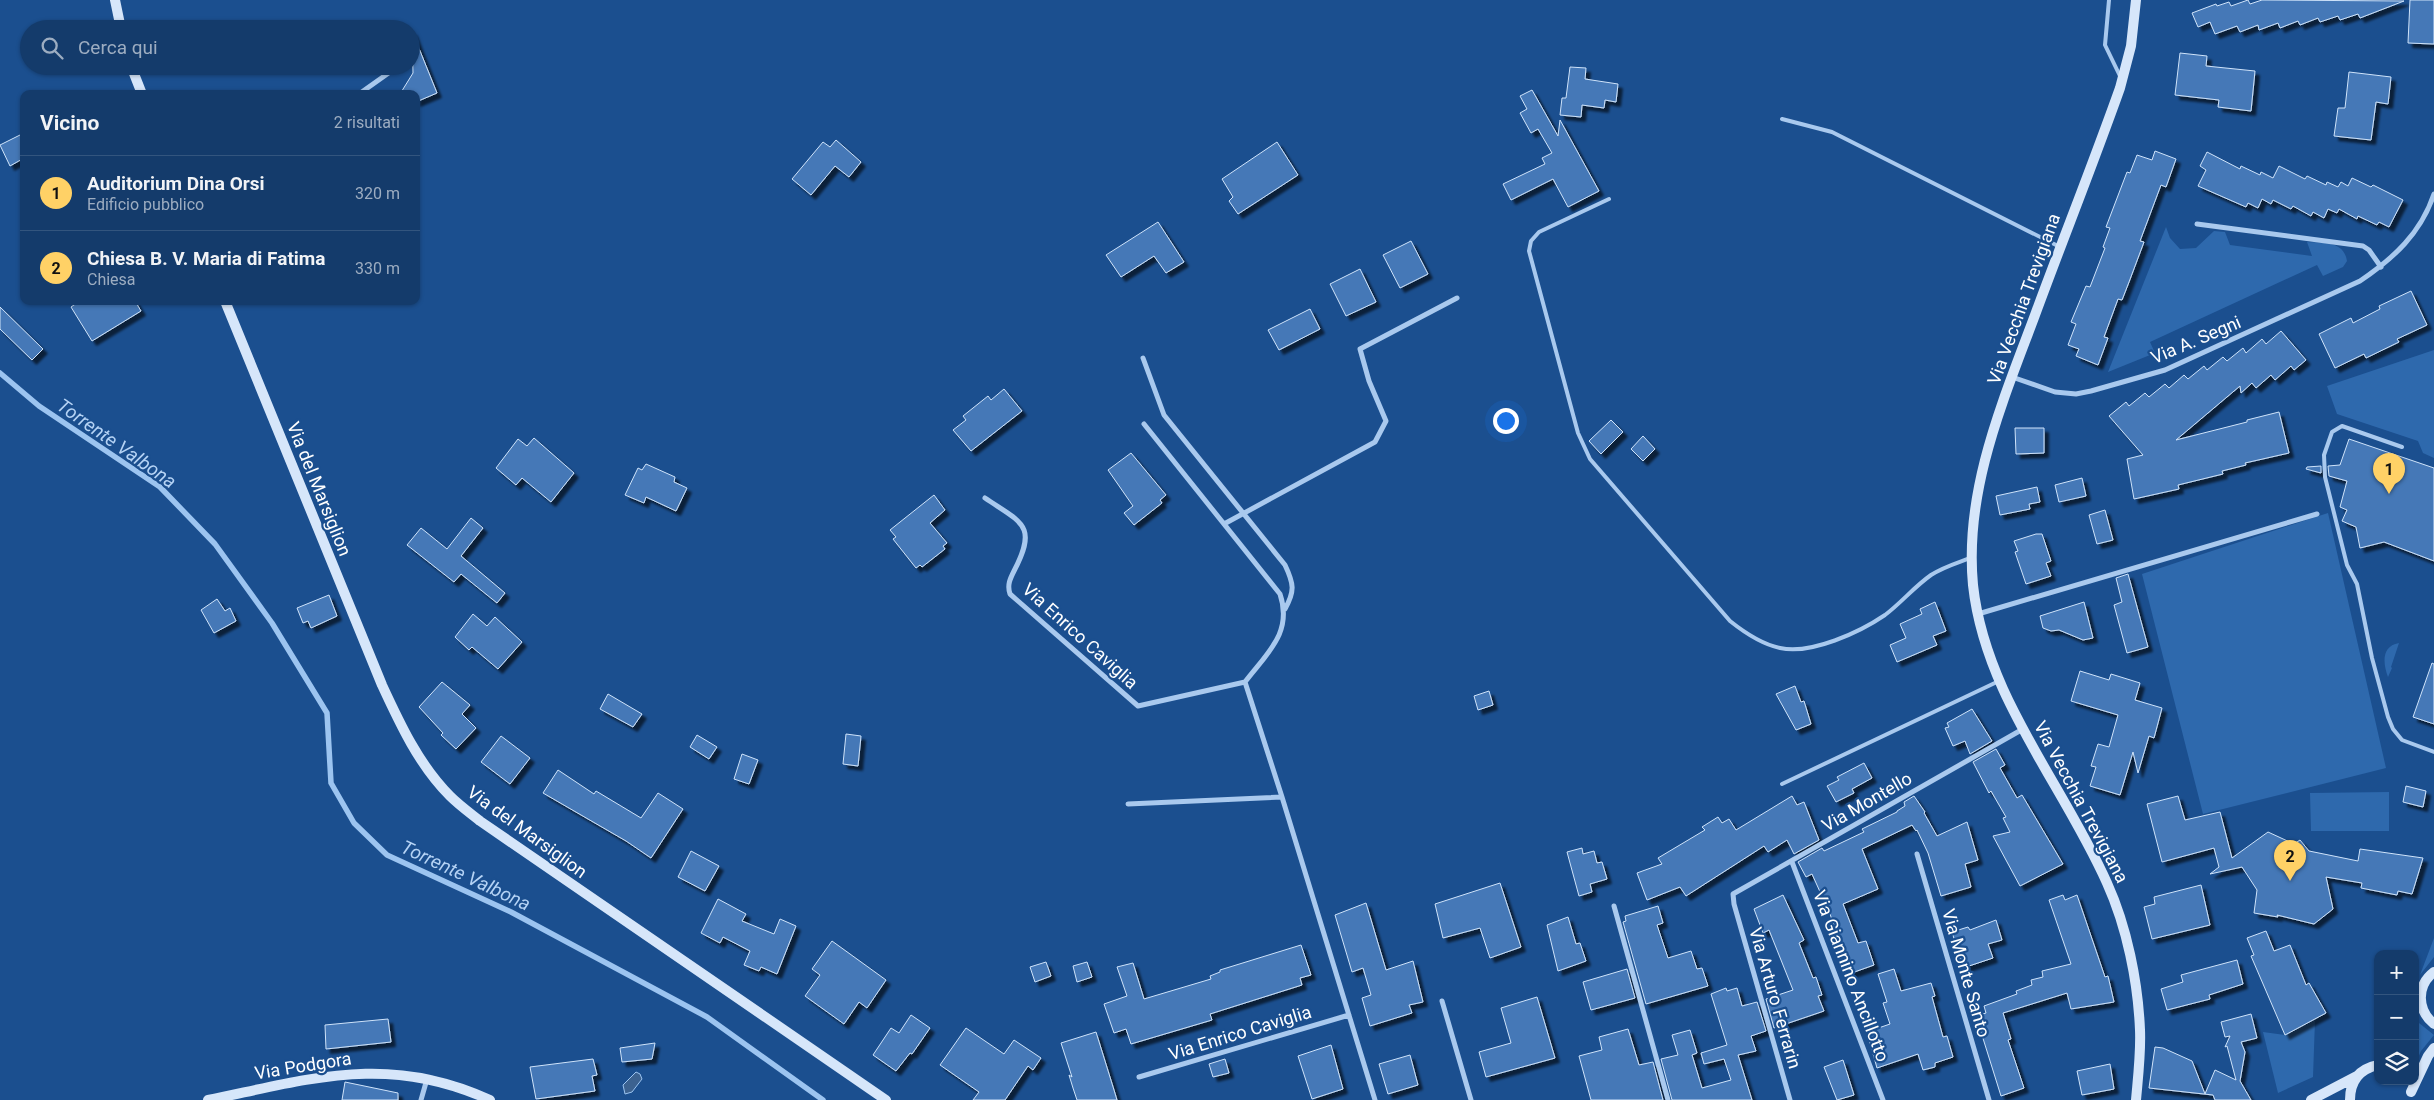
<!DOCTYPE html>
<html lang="it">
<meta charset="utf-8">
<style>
:root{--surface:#143b6b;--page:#1d4271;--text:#f1f3f6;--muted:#9dadc1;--line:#33557e;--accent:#ffd166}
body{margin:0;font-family:Roboto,sans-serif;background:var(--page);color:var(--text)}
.controls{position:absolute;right:15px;bottom:15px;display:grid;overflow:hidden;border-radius:10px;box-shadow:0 1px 4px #0004}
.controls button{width:45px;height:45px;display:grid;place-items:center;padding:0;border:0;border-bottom:1px solid var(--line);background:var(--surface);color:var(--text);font:25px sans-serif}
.you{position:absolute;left:1505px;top:420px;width:18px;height:18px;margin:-12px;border:4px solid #fff;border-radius:50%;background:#1a73e8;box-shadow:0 0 0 8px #1a73e833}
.badge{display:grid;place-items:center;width:32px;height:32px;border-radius:50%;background:var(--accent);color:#111;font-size:16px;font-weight:700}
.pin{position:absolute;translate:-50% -41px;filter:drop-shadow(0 1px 2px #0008)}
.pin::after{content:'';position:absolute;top:26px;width:18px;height:15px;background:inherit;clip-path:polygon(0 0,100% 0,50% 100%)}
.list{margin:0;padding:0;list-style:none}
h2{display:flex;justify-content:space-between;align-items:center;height:65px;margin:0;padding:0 20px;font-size:21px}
h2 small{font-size:16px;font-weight:400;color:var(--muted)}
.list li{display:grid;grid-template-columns:32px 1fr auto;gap:15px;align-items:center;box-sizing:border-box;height:75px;padding:0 20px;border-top:1px solid var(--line)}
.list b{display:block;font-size:19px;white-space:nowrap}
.list p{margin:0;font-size:16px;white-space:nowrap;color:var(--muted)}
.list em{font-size:16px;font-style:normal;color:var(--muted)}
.icon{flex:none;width:28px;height:28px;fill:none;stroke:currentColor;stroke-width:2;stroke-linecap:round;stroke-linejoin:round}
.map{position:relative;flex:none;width:2434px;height:1100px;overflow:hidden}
.search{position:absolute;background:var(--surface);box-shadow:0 1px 4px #0004;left:20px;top:20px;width:400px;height:55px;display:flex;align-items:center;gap:12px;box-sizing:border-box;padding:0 18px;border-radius:28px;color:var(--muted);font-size:19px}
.panel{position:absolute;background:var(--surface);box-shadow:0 1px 4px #0004;left:20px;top:90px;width:400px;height:215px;border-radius:10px}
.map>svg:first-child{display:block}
</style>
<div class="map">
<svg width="2434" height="1100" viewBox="0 0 2434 1100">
<defs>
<filter id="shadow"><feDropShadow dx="4.5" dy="4.5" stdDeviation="1" flood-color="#0009"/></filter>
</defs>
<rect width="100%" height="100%" fill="#1b4f8f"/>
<path fill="#2e69ad" d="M2166,227l4,11 10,11 16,-1 18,-17 11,1 5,13 82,11 -5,-14c17,1 37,-1 40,19l-4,6 -20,9 -6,-11 -167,77 5,11 -47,19z
M2434,350v108l-11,-5 -5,-12 -81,-27 -10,-28z
M2328,513l58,255 -183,46 -61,-240z
M2399,643l-8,24 1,1 -4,9c-5,-13 -7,-31 11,-34z
M2389,792v39h-78l-1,-38z
M2434,938v19l-14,18z
M2315,1020l-2,57 -35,16 -15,-61 22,3z
M2419,1023l15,12 -13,16 -6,14v-31z"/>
<path fill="#3c6290" stroke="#9cc4f0" d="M636,1072l4,2 2,5 -10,13 -7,2 -2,-9z"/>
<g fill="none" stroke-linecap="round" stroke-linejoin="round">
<path stroke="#9cc4f0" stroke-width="5.5" d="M0,373l39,33 121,81 55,57 57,79 55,90 4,70 23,40 33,32 124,57 196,105 116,83"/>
</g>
<path fill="#4478b7" stroke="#cfe3fa" filter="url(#shadow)" d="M2248,0l2,4 12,-4 142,1 -44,17 -2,-4 -18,6 -2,-4 -18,6 -2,-4 -18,7 -2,-4 -18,7 -2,-5 -19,7 -1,-5 -18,7 -3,-6 -22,8 -5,-12 -12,5 -6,-14 24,-9 1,2 12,-4 2,4z
M2410,0h24v44l-26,-1z
M412,31l25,62 -21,9v-8h-16l13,-21z
M2180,53l27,3 -1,10 49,5 -4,40 -33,-4 1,-7 -44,-5z
M1570,67l16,1 -1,11 33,5 -2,18 -11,-2 -1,8 -22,-3 -1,12 -21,-2 2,-17h4z
M2349,72l42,5 -3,27 -12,-2 -5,38 -37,-4 4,-28h7z
M1532,90l26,46 2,-16 39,71 -31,16 -15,-28 -42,21 -8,-16 42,-20 -3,-6 10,-5 -14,-24 -7,4 -11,-20 7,-4 -7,-13z
M24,133v25l-14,8 -10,-21z
M836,140l25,22 -12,15 -14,-11 -24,29 -19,-16 31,-37 7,5z
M1277,142l21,33 -60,39 -9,-13 4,-4 -11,-18z
M2155,151l21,8 -10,28 -5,-2 -21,56 4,1 -15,40 -7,18 -4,-1 -14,38 4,1 -10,27 -22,-9 3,-7 -11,-4 8,-21 -5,-2 15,-36 4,1 15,-39 -2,-1 7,-19 -4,-1 21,-55 3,1 7,-18 15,5z
M2207,152l33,17 1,-3 19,9 1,-3 12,6 6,-12 26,13 2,-3 19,9 1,-3 11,5 3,-5 7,4 4,-8 19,9 2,-2 30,15 -14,27 -10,-5 -2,3 -19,-9 -1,3 -18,-10 -2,4 -9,-4 -4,9 -11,-6 -2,4 -18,-10 -2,3 -18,-9 -2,4 -9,-5 -4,9 -10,-5 -2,4 -48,-21 8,-16 -6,-4z
M1158,222l26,40 -18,11 -12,-17 -33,21 -15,-22z
M1411,241l17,33 -28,14 -17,-33z
M1360,269l16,33 -30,14 -16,-32z
M2411,291l16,34 -30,14 2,3 -33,16 -2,-4 -29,14 -16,-34 32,-16 2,5 27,-14 -1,-3z
M80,301h55l6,10 -49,30 -21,-34z
M0,307l43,42 -11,11 -32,-31z
M1310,309l10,20 -41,21 -11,-20z
M2281,331l25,29 -12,10 -3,-4 -16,14 -4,-5 -15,13 -4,-5 -11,10 -1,-7 -64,54 71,-18v-2l32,-8 10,41 -44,10 1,2 -24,6 1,3 -45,11 1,4 -45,10 -7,-40 16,-4 -34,-39 17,-14 3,4 16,-13 4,4 16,-13 4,4 15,-13 4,4 16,-13 3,4 16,-13 4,4 16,-13 3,5 16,-14 4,5z
M1004,389l18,22 -51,40 -18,-21 13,-10 -3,-4 25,-20 3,4z
M1611,420l12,12 -22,22 -12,-13z
M2015,428h29v25l-28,1z
M1643,436l12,13 -12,12 -12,-12z
M534,438l40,35 -23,29 -29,-24 -6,7 -20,-17 22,-29 9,7z
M2349,439l85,29v93l-50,-19 -24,6 -4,-21 -14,-6 5,-11 -7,-3 7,-26 -18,-5 -1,-10 12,-1z
M1131,453l35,42 -6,5 2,3 -28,22 -10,-12 9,-7 -25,-36z
M646,464l29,13 -1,5 13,6 -11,23 -30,-14 -2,6 -19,-8 13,-27 4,2z
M2321,466v7l-15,-4 1,-2z
M2082,478l4,18 -27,6 -4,-17z
M2037,487l3,15 -11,2 1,5 -30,6 -4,-19z
M934,495l11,15 -15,13 17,20 -4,3 2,3 -23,18 -2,-2 -4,3 -23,-29 3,-2 -6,-7z
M2105,510l8,30 -16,4 -8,-29z
M471,518l12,10 -22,28 44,37 -8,10 -36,-29 -7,8 -47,-37 14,-17 26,21z
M2036,534h6l9,27 -5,2 5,13 -25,8 -11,-32 3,-1 -4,-10z
M2128,574l20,73 -21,6 -13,-48 8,-3 -6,-24z
M329,595l8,21 -26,12 -3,-7 -5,2 -6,-15z
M217,599l8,12 5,-3 6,13 -22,12 -13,-23z
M1935,602l11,29 -13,5 4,9 -40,17 -7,-17 16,-7 -6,-14 22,-10 -2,-5z
M2084,602l9,36 -10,2 -24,-10 -8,1 -8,-3 -3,-12z
M473,614l14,12 8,-9 27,25 -24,27 -26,-22 -3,3 -14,-13z
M2432,663l2,1v60l-21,-7z
M2080,671l29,9 2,-6 29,9 -5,17 27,8 -8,30 -5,-2 -11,37 -5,-21 -13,43 -30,-9 6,-19 -5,-1 7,-22 11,3 9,-32 -47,-14z
M442,682l28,23 -8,9 14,14 -20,21 -15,-14 2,-2 -24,-26z
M1795,686l6,16 3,-1 7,23 -15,6 -20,-36z
M1489,691l4,14 -15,5 -4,-14z
M608,694l34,20 -9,13 -33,-18z
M1972,709l20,32 -22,13 -5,-13 -12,5 -8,-18 4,-1 -2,-4z
M846,734l15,2 -3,30 -15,-2z
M697,735l20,12 -8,12 -19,-12z
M501,736l29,22 -20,26 -29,-22z
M1996,749l9,16 -5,3 17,30 5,-3 41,69 -43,22 -27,-50 17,-4 -7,-14 3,-1 -15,-26 -2,2 -16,-31z
M742,754l16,6 -9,24 -15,-5z
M1864,763l8,15 -20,11 2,4 -18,9 -9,-16 12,-6 -2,-3z
M558,770l36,24 2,-3 45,27 17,-25 25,16 -32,49 -25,-17 -83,-48z
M2406,786l20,5 -3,16 -20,-5z
M1792,796l5,9 7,-3 15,38 -25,14 -7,-14 -19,12 -4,-6 -78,50 -6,-9 -33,13 -10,-27 25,-9 -4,-6 47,-28 -3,-3 16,-10 4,6 7,-4 7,11z
M1914,796l11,16 -1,1 13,23 30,-14 11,38 -13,4 6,23 -30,9 -13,-43 -11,-23 -1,1 -4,-6 -50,24 16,40 -35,15 15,39 8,-2 8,24 -28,10 -9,-25 5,-1 -12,-35 -18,-40 -6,3 -8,-15 24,-14 2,3 40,-19 -2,-3 35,-17v-1l8,-5 -1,-4z
M2178,796l7,24 35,-8 12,46 36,-26 26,12 6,-4 9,11 49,10 2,-12 63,9 -11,36 -14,-3 -1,4 -36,-7 1,-5 -36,-6 7,32 -19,15 -37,-9 1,2 -24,-4 3,-23 -15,-23 -32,7 9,-7 -5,-19 -52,14 -15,-58z
M1582,848l1,6 11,-3 3,12 5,-1 5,17 -17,5 2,8 -13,4 -12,-44z
M691,851l28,15 -14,25 -27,-14z
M1500,883l21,64 -31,11 -10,-30 -37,10 -8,-34z
M2201,885l9,40 -58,14 -8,-32 11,-3 -1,-7z
M1783,895l21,45 -5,3 14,35 3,-1 6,18 -4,1 6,15 -50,17 -8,-29 27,-9 -24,-60 -6,3 -9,-24z
M2063,895l2,5 12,-5 28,82 3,-1 6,26 -43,7 -4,-16 -64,20 8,26 -3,1 16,48 -23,8 -25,-80 10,-3 -2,-7 33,-12 -1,-3 16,-6 -1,-5 12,-3 -1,-6 29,-7 -22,-64z
M718,899l28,15 -4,7 32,13 6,-15 16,7 -19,48 -16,-7 -2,4 -15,-6 6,-14 -27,-14 -3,6 -19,-10z
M1366,903l20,67 27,-9 10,41 -14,3 3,8 -42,13 -8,-28 9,-3 -8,-27 -11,4 -17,-57z
M1658,906l5,17 -6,2 11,33 23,-7 6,18 5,-1 6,18 -62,18 -23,-82 3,-1 -1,-5z
M1568,917l8,27 4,-1 6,18 -28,10 -11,-46z
M1996,920l6,20 -14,4 5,14 -30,10 -11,-36 16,-5 2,3z
M2266,931l8,20 16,-6 16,40 3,-2 17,30 -41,22 -34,-79 3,-1 -7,-17z
M832,941l54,39 -19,28 -8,-6 -15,22 -39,-28 15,-21 -8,-6z
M1301,945l10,30 -11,3 2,7 -92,29 2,6 -81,24 -5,-15 -12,4 -10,-29 23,-8 -10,-29 16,-4 11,36 67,-20 -1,-3 10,-4v-2z
M2237,960l6,24 -34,11 1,4 -43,11 -6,-21 22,-7 -2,-7z
M1046,962l5,14 -16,6 -5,-15z
M1087,962l5,15 -15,5 -4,-16z
M1627,969l8,29 -44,12 -8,-28z
M1894,969l7,22 30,-8 4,13 -3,1 11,40 4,-1 6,21 -18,6v4l-12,3 -5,-16 -41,14 -10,-36 23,-8 -7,-21 4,-1 -9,-28z
M1726,988l1,3 10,-3 5,18 15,-4 9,29 -15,5 5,15 -18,4 14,45h-80l-11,-41 17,-4 -6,-20 18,-5 7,23 -5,2 10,33 29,-8 -7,-21 -20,5 -3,-11 26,-8 -16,-51z
M1537,997l18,61 -69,19 -7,-25 32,-9 -10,-35z
M2251,1014l6,24 -16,4 4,10 -5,29 11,19h-36l-2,-5 -64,-7 6,-41 8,1 29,13 13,33 10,-24 21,10 -9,-34 -2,1 5,-11 -5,1 -4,-15z
M911,1015l19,13 -18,26 -2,-1 -14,18 -23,-16 18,-27 8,5z
M388,1019l3,23 -65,7 -1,-24z
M966,1028l38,26 10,-14 27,18 -8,12 -5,-4 -23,34h-32l6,-8 -39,-27z
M1628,1029l11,36 14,-3 10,38h-72l-12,-44 23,-6 -3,-13z
M1096,1032l18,58 3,10h-40l-4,-12 -4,-13 3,2 -11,-34z
M655,1043l-3,16 -30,3 -2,-14z
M1331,1045l12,44 -31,10 -14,-43z
M1410,1055l8,30 -30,9 -9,-30z
M593,1059l4,16 -5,1 3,15 -59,8 -6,-32z
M1225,1059l4,14 -16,4 -4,-13z
M1843,1060l11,35 -17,5 -13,-33z
M2110,1064l4,25 -32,6 -5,-24z
M345,1082l53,11v7h-56z"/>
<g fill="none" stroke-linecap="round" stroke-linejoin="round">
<path stroke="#a9c9ee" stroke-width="4" d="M2109,0l-4,45 15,31
M1782,119l50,13 228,115
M1609,199l-70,33 -8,9 -2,10 49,182 12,26 140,162c15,12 31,23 50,27 31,7 80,-16 105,-33 16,-12 29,-28 46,-40 12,-8 26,-12 39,-17
M2402,447l-60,-21 -10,6 -8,23 1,22 22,88 10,19 15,74 16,59 5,12 9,11 32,12
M1782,784l217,-103"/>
<path stroke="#a9c9ee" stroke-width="5" d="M359,94l38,-27
M2197,224l166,22 6,4 12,17
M1143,358l21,57 121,150c9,19 10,26 0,44
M2012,377l43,15 21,2 15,-3 74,-21 195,-89c34,-23 61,-48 74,-87
M1144,424l136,170c13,39 -13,59 -35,88l37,115 93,303
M985,498c37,25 53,27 29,73 -4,8 -7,14 -4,23l128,112 107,-24
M1224,524l151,-82 11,-21 -17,-40 -9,-32 97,-51
M1978,614l339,-100
M1128,804l154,-7
M1917,854l72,246
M1792,862l91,238
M1614,906l54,194
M1442,1001l29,99
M1139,1077l210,-62
M421,1100l6,-21
M1790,1100l-56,-196 -1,-10 290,-165"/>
<path stroke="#d6e6fa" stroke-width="10" d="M115,0l6,29
M2136,0l-5,46 -11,42c-27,76 -57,151 -85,227 -32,86 -71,175 -62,270 12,111 90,199 134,298 20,44 31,99 33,147 1,23 -2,47 -4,70
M131,66l11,28
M225,301l157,384c18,39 37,80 68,111 9,9 20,17 30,25l406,279
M2434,972c-18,14 -17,38 0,52
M2411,1092l17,-36 6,-8
M208,1100c103,-21 180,-47 282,0
M2311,1100l46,-24
M2350,1100c0,-19 9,-31 28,-35"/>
</g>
<g text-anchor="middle" stroke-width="4.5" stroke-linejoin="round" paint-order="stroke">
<g font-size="18" fill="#fff" stroke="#1b4f8f">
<text transform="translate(2024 299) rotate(-70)" y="6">Via Vecchia Trevigiana</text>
<text transform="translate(2196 340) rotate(-23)" y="6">Via A. Segni</text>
<text transform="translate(319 489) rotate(68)" y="6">Via del Marsiglion</text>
<text transform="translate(1080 636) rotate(42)" y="6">Via Enrico Caviglia</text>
<text transform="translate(1867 802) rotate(-30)" y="6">Via Montello</text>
<text transform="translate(2081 802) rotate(62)" y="6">Via Vecchia Trevigiana</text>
<text transform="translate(527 832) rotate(36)" y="6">Via del Marsiglion</text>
<text transform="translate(1966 973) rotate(74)" y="6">Via Monte Santo</text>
<text transform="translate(1851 976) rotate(69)" y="6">Via Giannino Ancillotto</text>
<text transform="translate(1775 998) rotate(74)" y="6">Via Arturo Ferrarin</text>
<text transform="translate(1240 1033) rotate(-17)" y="6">Via Enrico Caviglia</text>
<text transform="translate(303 1066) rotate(-9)" y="6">Via Podgora</text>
</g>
<g font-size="19" font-style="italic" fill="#b5d3f5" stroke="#1b4f8f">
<text transform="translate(117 443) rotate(35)" y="7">Torrente Valbona</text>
<text transform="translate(466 875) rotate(25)" y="7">Torrente Valbona</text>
</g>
</g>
</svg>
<div class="controls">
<button>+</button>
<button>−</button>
<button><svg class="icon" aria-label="layers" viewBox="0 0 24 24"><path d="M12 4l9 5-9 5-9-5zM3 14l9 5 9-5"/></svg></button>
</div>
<div class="you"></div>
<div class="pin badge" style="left:2389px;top:494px">1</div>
<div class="pin badge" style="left:2290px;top:881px">2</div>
<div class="search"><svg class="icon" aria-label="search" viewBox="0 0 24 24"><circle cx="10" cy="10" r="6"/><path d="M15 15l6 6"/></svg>Cerca qui</div>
<section class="panel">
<h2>Vicino<small>2 risultati</small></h2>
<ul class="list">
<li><span class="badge">1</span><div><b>Auditorium Dina Orsi</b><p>Edificio pubblico</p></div><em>320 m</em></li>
<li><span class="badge">2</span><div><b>Chiesa B. V. Maria di Fatima</b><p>Chiesa</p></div><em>330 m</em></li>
</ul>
</section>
</div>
